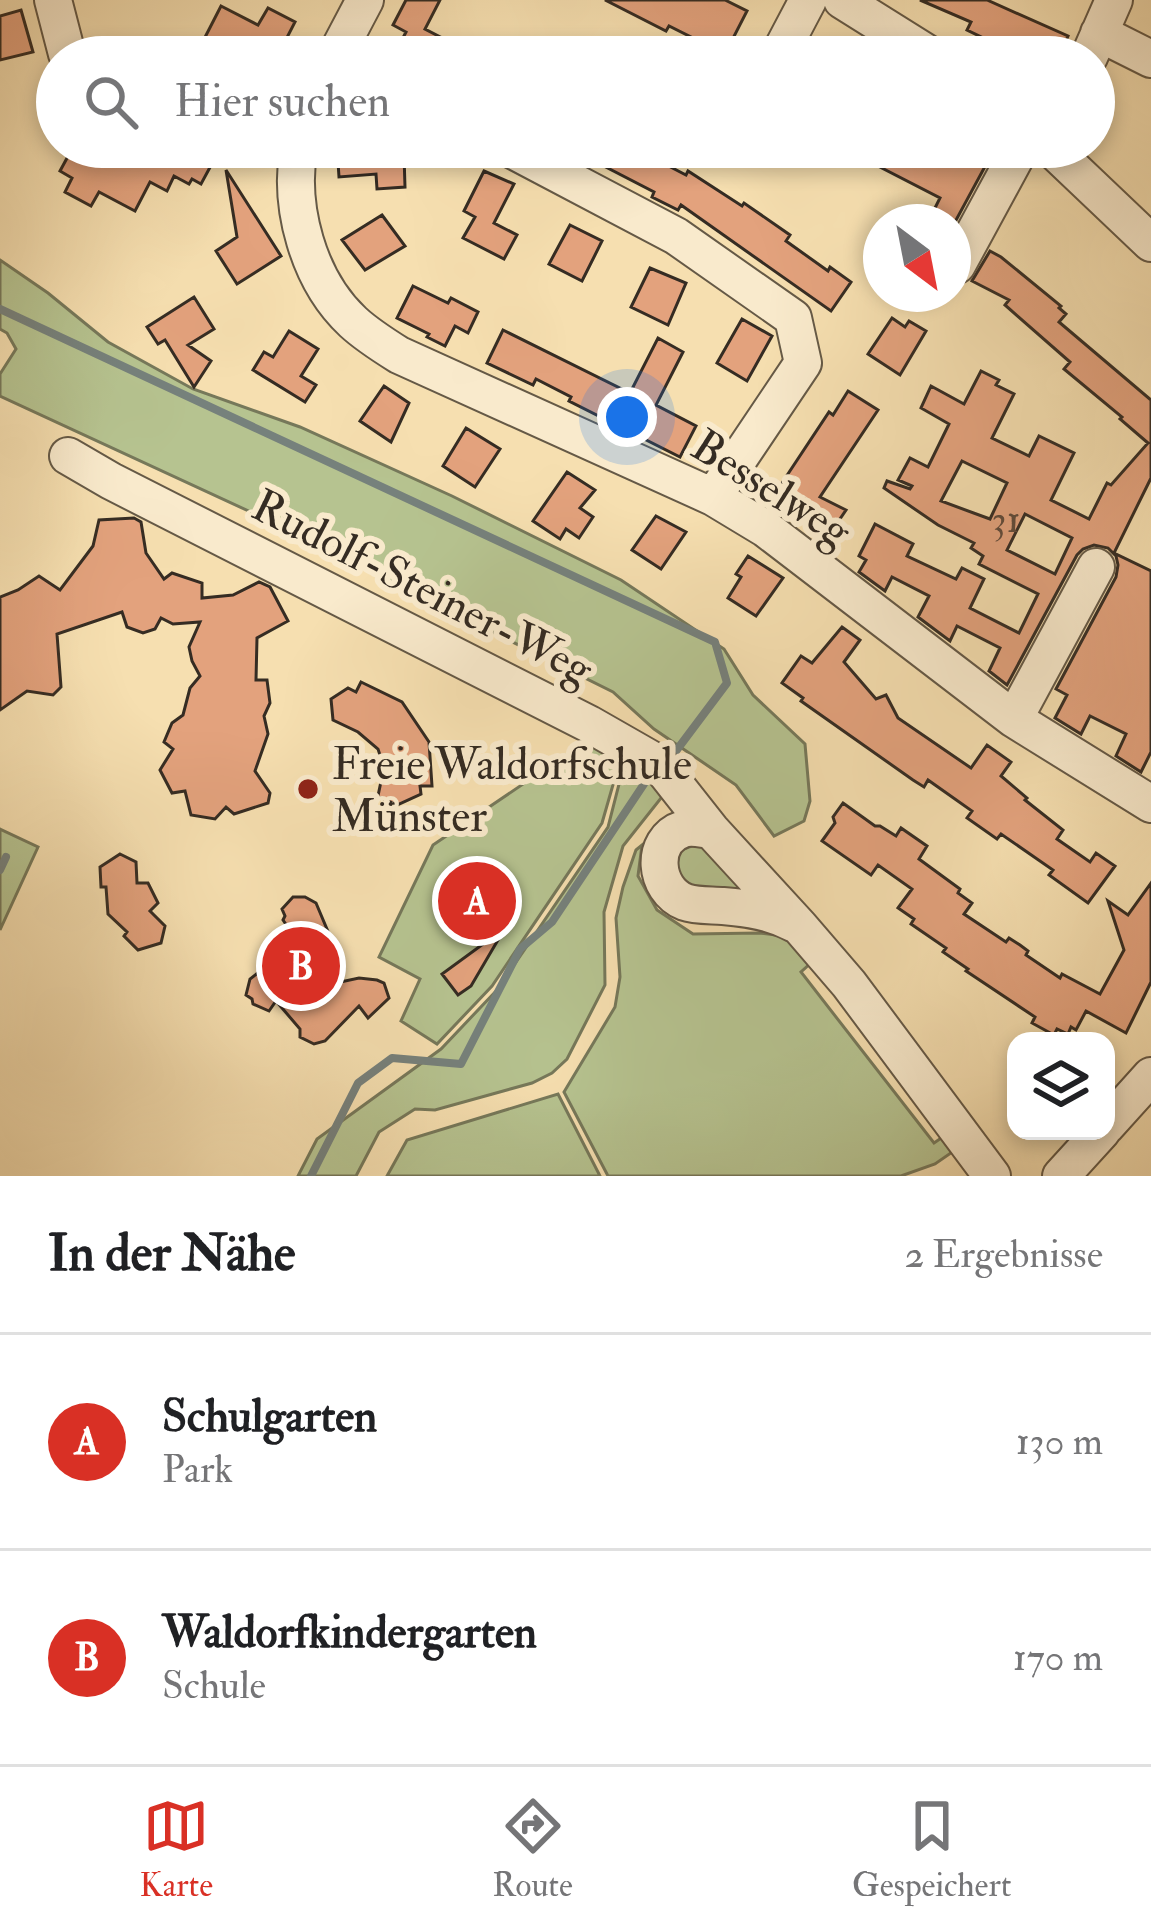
<!DOCTYPE html>
<html lang="de">
<meta charset="utf-8">
<style>
:root{--surface:#fff;--page:#f2f2f2;--text:#202124;--muted:#757577;--line:#e0e0e0;--accent:#d93025}
body{margin:0;font-family:"IM FELL Double Pica",serif;background:var(--page);color:var(--text)}
.controls{position:absolute;right:36px;bottom:36px;display:grid;overflow:hidden;border-radius:24px;box-shadow:0 6px 18px #0003}
.controls button{width:108px;height:108px;display:grid;place-items:center;padding:0;border:0;border-bottom:3px solid var(--line);background:var(--surface);color:var(--text);font:60px sans-serif}
.compass{position:absolute;left:863px;top:204px;width:108px;height:108px;border-radius:50%;background:var(--surface);box-shadow:0 6px 18px #0003;rotate:148deg}
.you{position:absolute;left:627px;top:417px;width:42px;height:42px;margin:-30px;border:9px solid #fff;border-radius:50%;background:#1a73e8;box-shadow:0 0 0 18px #1a73e833}
.badge{display:grid;place-items:center;width:78px;height:78px;border-radius:50%;background:var(--accent);color:#fff;font-size:39px;font-weight:700}
.pin{position:absolute;translate:-50% -50%;border:6px solid #fff;box-shadow:0 3px 12px #0006}
.list{margin:0;padding:0;list-style:none}
h2{display:flex;justify-content:space-between;align-items:center;height:156px;margin:0;padding:0 48px;font-size:51px}
h2 small{font-size:39px;font-weight:400;color:var(--muted)}
.list li{display:grid;grid-template-columns:78px 1fr auto;gap:36px;align-items:center;box-sizing:border-box;height:216px;padding:0 48px;border-top:3px solid var(--line)}
.list b{display:block;font-size:45px;white-space:nowrap}
.list p{margin:0;font-size:39px;white-space:nowrap;color:var(--muted)}
.list em{font-size:39px;font-style:normal;color:var(--muted)}
.icon{flex:none;width:66px;height:66px;fill:none;stroke:currentColor;stroke-width:2;stroke-linecap:round;stroke-linejoin:round}
.map{position:relative;flex:none;width:1151px;height:1176px;overflow:hidden}
.search{position:absolute;background:var(--surface);box-shadow:0 6px 18px #0003;left:36px;right:36px;top:36px;height:132px;display:flex;align-items:center;gap:30px;box-sizing:border-box;padding:0 42px;border-radius:66px;color:var(--muted);font-size:45px}
.sheet{height:588px;background:var(--surface)}
nav{display:flex;justify-content:space-around;align-items:center;box-sizing:border-box;height:168px;border-top:3px solid var(--line);background:var(--surface);font-size:33px;color:var(--muted)}
nav a{display:grid;justify-items:center;gap:6px}
nav .on{color:var(--accent)}
.map>svg:first-child{display:block}
</style>
<div class="map">
<svg width="1151" height="1176" viewBox="0 0 1151 1176">
<rect width="100%" height="100%" fill="#f6dfb0"/>
<filter id="stains"><feTurbulence type="fractalNoise" baseFrequency=".00167" numOctaves="4"/><feColorMatrix values="0 0 0 0 .2 0 0 0 0 .09 0 0 0 0 .02 0 0 0 .5 -.17"/></filter>
<radialGradient id="worn" r=".72"><stop offset=".6" stop-color="#630" stop-opacity="0"/><stop offset="1" stop-color="#630" stop-opacity=".3"/></radialGradient>
<path fill="#b6c390" stroke="#76785a" stroke-width="3" d="M0,260l48,33 60,49 85,47 107,38 152,69 169,84 103,69 29,46 52,49 5,57 -6,20 -30,15 -38,-51 -82,-56 -41,-37 -358,-178 -255,-118v-22l16,-25 -9,-16 -7,-4z
M588,740l33,17 -19,66 -110,163 -55,58 -36,-23 19,-42 -41,-22 54,-112z
M627,753l42,35 -46,58 -19,66 1,73 -38,74 -15,14 -20,10 -97,27 -20,-1 -36,23 -23,44h-58l19,-37 124,-90 56,-59 111,-163z
M0,829l38,18 -38,83z
M699,843l50,49h-63l-14,-33 7,-8z
M642,845l-4,31 19,34 36,24 66,-1 25,3 29,25 -12,11 133,171 16,-11 11,14 -26,18 -34,12h-293l-44,-84 51,-85 5,-30 -4,-59 7,-31 13,-37z
M558,1094l42,82h-213l20,-36z"/>
<g fill="none" stroke-linecap="round" stroke-linejoin="round">
<path stroke="#76817c" stroke-width="8" d="M0,309l715,333 12,41 -51,68
M0,870l6,-13
M311,1176l47,-93 34,-25 69,6 59,-115 32,-27 92,-138"/>
</g>
<path fill="#e3a27d" stroke="#352c23" stroke-width="3" fill-rule="evenodd" d="M406,0h34l-15,29 54,28h-86l13,-25 -13,-7z
M605,0h120l22,11 -22,43 -56,-28 -3,5z
M920,0h67l81,36 -9,21h-55l4,-7 -41,-20 4,-8z
M221,6l37,19 10,-17 27,14 -18,35h-68l-11,-6z
M21,10l12,42 -33,8v-44z
M73,147h121l21,11 -14,26 -9,-5 -3,5 -15,-8 -7,15 -17,-9 -15,29 -36,-19 -8,14 -26,-14 7,-14 -12,-7z
M337,147h63v9l4,-1 1,32 -28,2 -1,-15 -37,3z
M567,147h65l54,28 2,-4 54,35 2,-3 46,32 -4,6 42,30 2,-4 21,15 -20,29 -150,-106 -3,5 -26,-13 2,-5z
M841,147h119l28,14 -33,61h-27l12,-24z
M226,170l55,86 -44,28 -21,-33 21,-14z
M484,171l30,13 -20,39 23,12 -13,24 -41,-21 12,-21 -11,-6z
M382,215l23,31 -40,24 -23,-30z
M570,225l32,16 -20,40 -33,-17z
M990,251l11,6 60,49 -2,2 7,6 -7,8 92,78v78l-37,75 37,18v181l-10,20 -25,-16 10,-22 -36,-18 -9,18 -26,-16 12,-23 -11,-6 60,-112 2,-12 -2,-9 -8,-8 -14,-3 -11,4 -6,6 -70,130 -18,-14 11,-23 -43,-22 -7,15 -32,-24 11,-21 -37,-19 -7,14 -26,-19 7,-12 -7,-4 16,-32 38,20 -6,12 49,23 6,-11 22,11 -14,29 49,25 19,-39 -59,-30 4,-8 -12,-8 3,-5 -36,-18 -54,-37 3,-7 23,8 2,-3 -14,-6 12,-22 18,9 21,-43 -28,-16 10,-22 33,18 17,-33 18,9 -3,5 18,9 -22,44 37,18 10,-20 35,17 -23,47 38,19 18,-36 4,2 37,-42 -28,-24 2,-2 -58,-48 6,-7 -65,-57 4,-5 -37,-19zM962,461l45,22 -17,36 -49,-18zM1025,514l47,24 -17,36 -48,-24z
M650,268l36,15 -18,42 -37,-18z
M413,286l35,17 3,-5 27,14 -10,21 -13,-7 -10,20 -18,-9 2,-3 -32,-16z
M194,297l20,32 -26,16 23,16 -17,26 -29,-47 -7,4 -11,-17z
M892,318l13,9 4,-6 17,10 -26,44 -32,-21z
M742,319l30,17 -25,45 -30,-18z
M503,330l127,63 28,-55 25,14 -27,53 40,21 -16,31 -111,-56 2,-4 -35,-18 -3,6 -46,-22z
M289,331l29,18 -17,27 15,9 -11,17 -52,-32 11,-18 9,5z
M384,386l25,17 -18,39 -31,-21z
M848,391l30,19 -58,87 26,13 -17,25 -57,-37 57,-86 4,3z
M466,428l34,21 -25,38 -32,-21z
M567,472l28,18 -15,18 13,9 -14,21 -13,-9 -6,10 -27,-18z
M656,516l30,16 -25,37 -29,-19z
M134,518l7,4 5,31 18,26 8,-6 30,10v15l31,-3 26,-13 11,5 18,34 -31,17 -1,42h11l3,23 -6,13 4,18 -13,37 15,22 -2,10 -34,11 -8,-7 -11,12 -24,-4 -6,-24 -13,2 -12,-23 13,-21 -9,-7 8,-19 11,-8 7,-27 10,-12 -8,-15 -3,-14 11,-25 -27,2 -12,-6 -6,11 -12,4 -16,-6 -5,-15 -65,22 4,53 -8,8 -26,-4 -27,19v-113l18,-7 21,-14 21,14 33,-44 6,-26z
M748,556l35,22 -27,38 -28,-18 13,-21 -5,-3z
M842,627l18,13 -16,22 32,37 10,-4 12,23 73,50 16,-23 24,17 -10,14 26,22 -2,2 38,30 -6,9 33,23 6,-9 19,13 -27,37 -39,-28 4,-5 -52,-36 -4,5 -30,-21 5,-7 -44,-31 -4,7 -11,-7 -112,-79 2,-3 -21,-15 19,-27 11,7z
M361,682l41,20 27,40 3,44h-12l1,8 -24,11 -19,-9 6,-29 -6,-18 -20,-17 -25,-12 -2,-21 17,-11 8,4z
M843,803l32,23h5l16,10 5,-8 26,18 -8,13 41,30 -2,4 14,10 -8,11 42,28 3,-4 11,7 8,6 -2,4 34,23 2,-4 38,20 24,-44 -16,-49 20,14 23,-32v99l-25,51 -40,-22 -10,19 -5,-3 -3,7 -11,-5 -3,6 -22,-12 3,-6 -69,-46 2,-2 -25,-17 3,-4 -35,-24 3,-5 -16,-11 14,-19 -34,-24 -7,10 -49,-34 13,-18 -2,-6z
M120,854l16,8 1,21h11l10,20 -8,8 15,15 -4,17 -23,7 -14,-14 3,-4 -19,-18 -2,-27h-5l-1,-20z
M293,897h12l11,6 13,31 7,49 23,-5 18,2 7,3 5,15 -21,20 -9,-12 -34,35 -11,3 -14,-7v-8l-24,-28 -7,10 -16,-7 -1,-5 -6,-4 4,-16 9,-7 11,-1 19,-42 -6,-9 2,-4 -3,-7z
M505,928l-34,58 -13,9 -16,-21z"/>
<g fill="none" stroke-linecap="round" stroke-linejoin="round">
<g stroke="#655946" stroke-width="40">
<path id="minor" d="M53,0l14,54
M842,0l91,57
M1099,33l52,26
M335,57l30,-57
M778,57l30,-57
M1089,57l25,-57
M299,147c-11,59 9,133 54,175 14,13 30,23 46,33l314,142 53,32 248,190 137,85
M507,147l169,89 117,82 10,45 -90,134
M1050,147l101,96
M957,265l64,-118
M68,456l43,25 478,243 70,40 52,66 89,97 49,57 143,192
M1014,719l82,-152
M711,830c-10,-1 -19,-4 -28,-1 -34,11 -29,61 2,73 11,4 26,3 38,4 26,2 49,6 72,18
M1106,1126l45,-50
M1061,1176l41,-45"/>
</g>
<use href="#minor" stroke="#f9eacc" stroke-width="36"/>
</g>
<circle fill="#8f2418" stroke="#f9eacc" stroke-width="4.5" cx="308" cy="789" r="12"/>
<g text-anchor="middle" stroke-width="12" stroke-linejoin="round" paint-order="stroke">
<g font-size="39" fill="#604a3a">
<text x="1006" y="532">31</text>
</g>
<g font-size="45" fill="#352c23" stroke="#f9eacc">
<text transform="translate(772 487) rotate(32)" y="16">Besselweg</text>
<text transform="translate(423 586) rotate(27)" y="16">Rudolf-Steiner-Weg</text>
</g>
<g font-size="45" fill="#352c23" stroke="#f9eacc" text-anchor="start">
<text x="332" y="779">Freie Waldorfschule<tspan x="332" dy="52">Münster</tspan></text>
</g>
</g>
<rect width="100%" height="100%" filter="url(#stains)"/>
<rect width="100%" height="100%" fill="url(#worn)"/>
</svg>
<div class="controls">
<button><svg class="icon" aria-label="layers" viewBox="0 0 24 24"><path d="M12 4l9 5-9 5-9-5zM3 14l9 5 9-5"/></svg></button>
</div>
<svg class="compass" viewBox="-18 -18 36 36"><path d="M0-13l5 13h-10z" fill="#e53935"/><path d="M0 13l5-13h-10z" fill="#757577"/></svg>
<div class="you"></div>
<div class="pin badge" style="left:477px;top:901px">A</div>
<div class="pin badge" style="left:301px;top:966px">B</div>
<div class="search"><svg class="icon" aria-label="search" viewBox="0 0 24 24"><circle cx="10" cy="10" r="6"/><path d="M15 15l6 6"/></svg>Hier suchen</div>
</div>
<section class="sheet">
<h2>In der Nähe<small>2 Ergebnisse</small></h2>
<ul class="list">
<li><span class="badge">A</span><div><b>Schulgarten</b><p>Park</p></div><em>130 m</em></li>
<li><span class="badge">B</span><div><b>Waldorfkindergarten</b><p>Schule</p></div><em>170 m</em></li>
</ul>
</section>
<nav>
<a class="on"><svg class="icon" aria-label="map" viewBox="0 0 24 24"><path d="M3 6l6-2 6 2 6-2v14l-6 2-6-2-6 2zM9 4v14M15 6v14"/></svg>Karte</a>
<a><svg class="icon" aria-label="directions" viewBox="0 0 24 24"><path d="M12 3l9 9-9 9-9-9zM9 14v-3h6M13 9l2 2-2 2"/></svg>Route</a>
<a><svg class="icon" aria-label="saved" viewBox="0 0 24 24"><path d="M7 4h10v16l-5-4-5 4z"/></svg>Gespeichert</a>
</nav>
